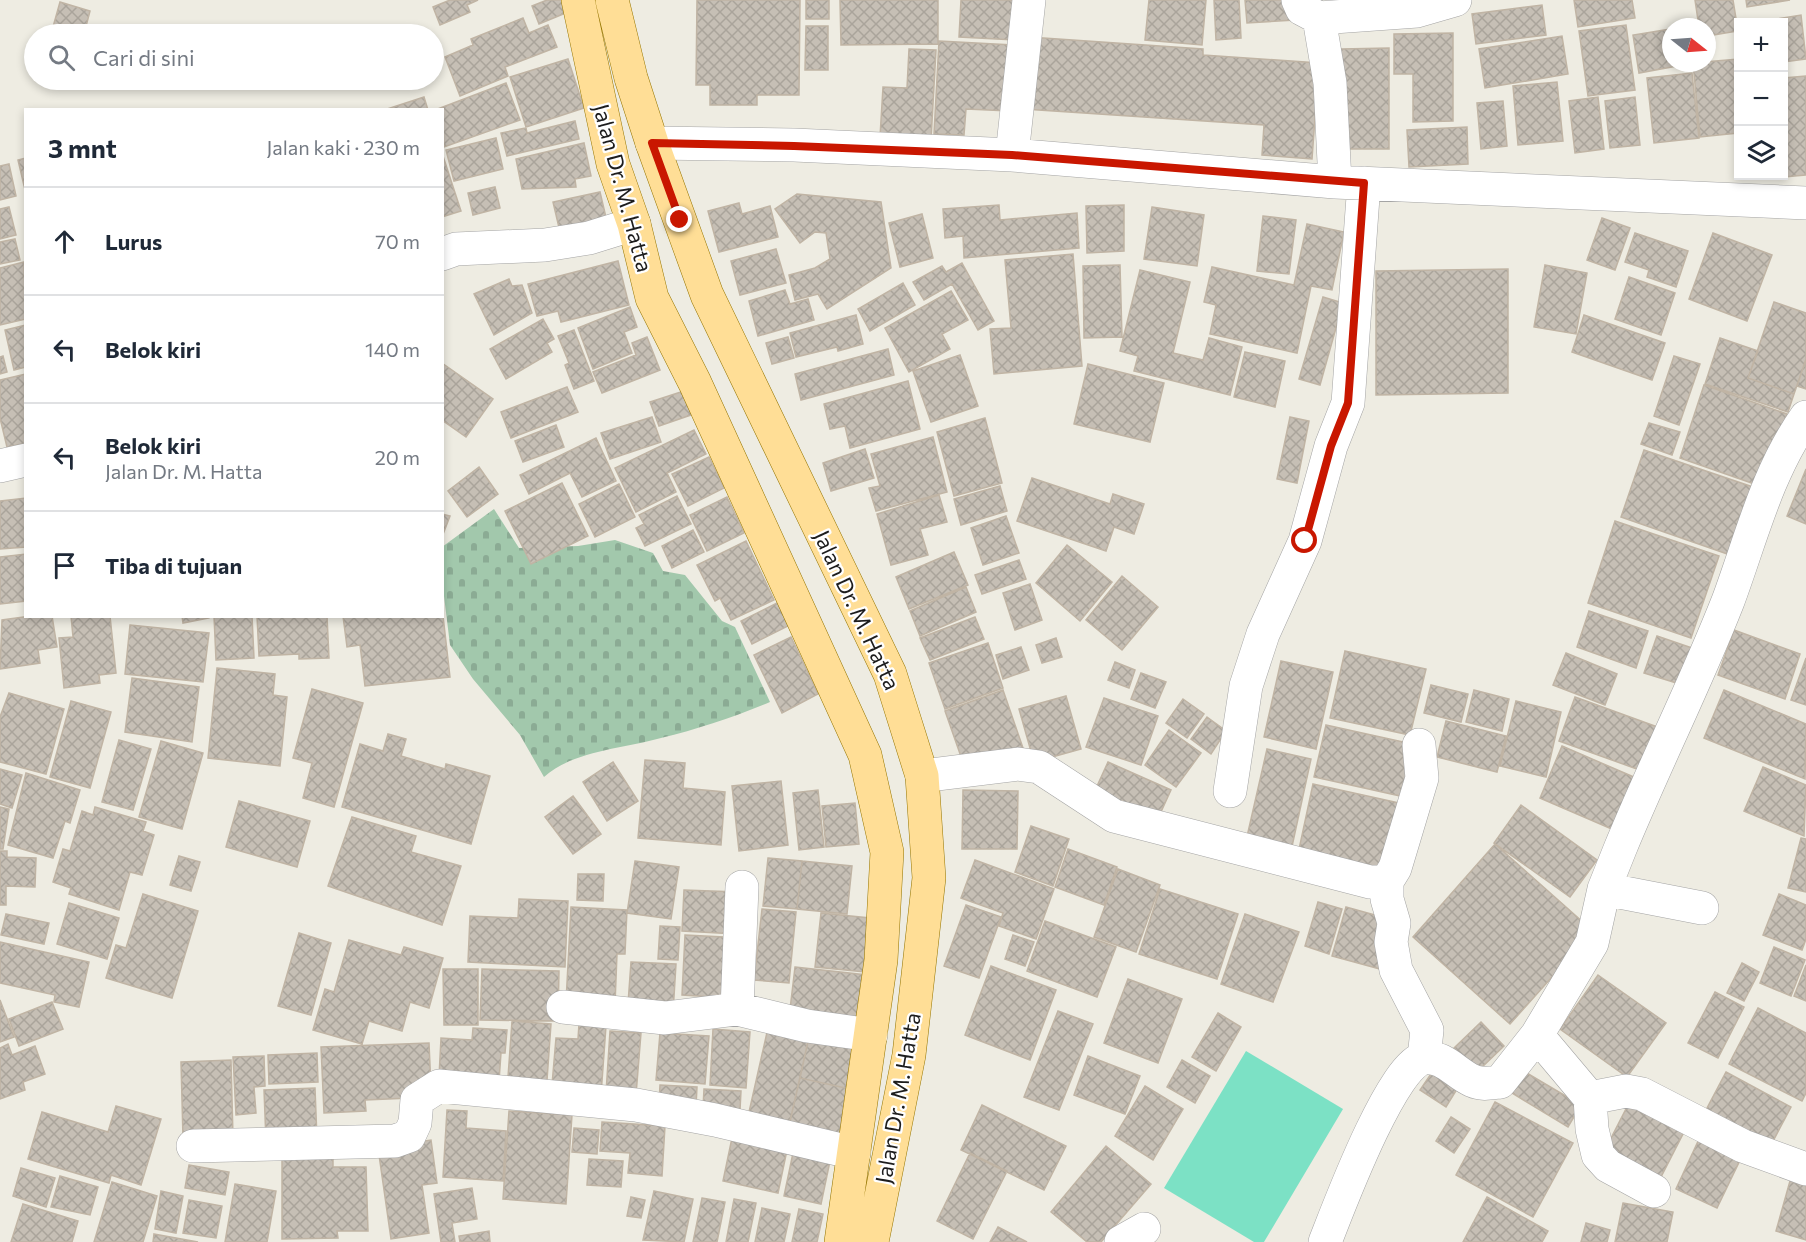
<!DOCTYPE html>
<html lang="id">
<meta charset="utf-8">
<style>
:root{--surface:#fff;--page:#f6f6f7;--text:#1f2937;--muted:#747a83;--line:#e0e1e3}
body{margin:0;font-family:Commissioner,sans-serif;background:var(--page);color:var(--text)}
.controls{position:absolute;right:18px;top:18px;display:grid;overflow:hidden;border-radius:0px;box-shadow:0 3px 9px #0003}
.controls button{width:54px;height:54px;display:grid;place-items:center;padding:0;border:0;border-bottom:2px solid var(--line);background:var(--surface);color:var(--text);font:30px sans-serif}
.compass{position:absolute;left:1662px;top:18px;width:54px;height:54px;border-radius:50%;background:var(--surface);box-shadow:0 3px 9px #0003;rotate:107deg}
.stop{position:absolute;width:18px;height:18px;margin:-14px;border:4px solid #c91700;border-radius:50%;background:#fff}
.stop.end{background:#c91700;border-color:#fff;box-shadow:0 2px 6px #0008}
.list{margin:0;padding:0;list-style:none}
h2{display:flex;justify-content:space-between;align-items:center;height:78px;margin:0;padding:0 24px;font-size:26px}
h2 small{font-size:20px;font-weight:400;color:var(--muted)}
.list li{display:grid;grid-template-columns:39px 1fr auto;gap:18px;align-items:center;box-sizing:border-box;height:108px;padding:0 24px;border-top:2px solid var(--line)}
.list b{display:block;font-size:22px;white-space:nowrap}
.list p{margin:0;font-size:20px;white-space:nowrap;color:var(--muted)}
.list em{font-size:20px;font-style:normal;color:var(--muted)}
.icon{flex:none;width:33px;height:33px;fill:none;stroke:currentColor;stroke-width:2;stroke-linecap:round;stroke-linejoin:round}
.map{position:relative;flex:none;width:1806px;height:1242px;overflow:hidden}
.search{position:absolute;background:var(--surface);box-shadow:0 3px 9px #0003;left:24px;top:24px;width:420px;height:66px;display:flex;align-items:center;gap:15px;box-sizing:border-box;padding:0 21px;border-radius:33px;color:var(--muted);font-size:22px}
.panel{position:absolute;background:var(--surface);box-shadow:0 3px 9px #0003;left:24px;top:108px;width:420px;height:510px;border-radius:0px}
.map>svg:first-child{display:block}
</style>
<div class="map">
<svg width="1806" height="1242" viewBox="0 0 1806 1242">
<defs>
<pattern id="cemetery-stones" width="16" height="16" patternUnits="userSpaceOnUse" patternTransform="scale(1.5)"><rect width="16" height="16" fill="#a2c8ac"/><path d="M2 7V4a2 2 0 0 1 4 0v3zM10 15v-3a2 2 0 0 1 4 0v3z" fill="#8bab94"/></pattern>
<pattern id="building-cross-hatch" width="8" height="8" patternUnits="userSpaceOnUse" patternTransform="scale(1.5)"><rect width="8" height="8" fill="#c6bfb5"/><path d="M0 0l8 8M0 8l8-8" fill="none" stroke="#aaa49b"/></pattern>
</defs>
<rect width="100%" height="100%" fill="#eeece2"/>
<path fill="url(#cemetery-stones)" d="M494,509l25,39 59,-2 37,-6 38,13 10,18 22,4 37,46 13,6 35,75c-36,15 -72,27 -109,36 -39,11 -86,12 -117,39l-24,-42 -47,-56 -23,-34 -7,-57 -1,-41z"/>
<path fill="#7ce1c5" d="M1246,1051l97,58 -79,133h-10l-90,-54z"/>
<path fill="url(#building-cross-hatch)" stroke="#c0b4a4" stroke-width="1.5" d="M450,0h28l-11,5 3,7 -30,13 -7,-18z
M547,0h16l5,12 -29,12 -7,-18z
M697,0h103l-1,95h-42v10h-47v-20h-14z
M806,0h23v19h-23z
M840,0h98v44l-97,1z
M961,0h56l-2,40 -56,-3z
M1149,0h57l-4,45 -57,-5z
M1214,0h25l2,38 -25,2z
M1245,0h49l1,20 -48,3z
M1574,0h58l3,18 -57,9z
M1695,0h38l5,31 -31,5v-9h-8z
M1746,0h44l-43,7z
M60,2l30,9 -6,23 -31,-7z
M1542,5l4,30 -70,9 -4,-30z
M1801,15l5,44 -22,3v-40l-20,-1z
M523,18l6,15 19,-8 9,22 -52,20 3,9 -48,20 -15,-39 28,-12 -2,-6z
M1626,25l9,65 -47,6 -9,-65z
M806,26h22v44h-23z
M1671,29v34l17,1 -49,9 -6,-38z
M1453,33v88l-40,1v-48h-19v-40z
M1562,36l6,38 -83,14 -6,-39z
M1029,37l174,12v6l116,8 -7,96 -50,-4 2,-30 -240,-16z
M939,41l74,4 -4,66 -43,-2 -2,26 -30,-1z
M1389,48v101h-49l1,-100z
M909,49l27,1 -5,90 -51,-3 3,-50 24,1z
M568,59l16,49 -58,19 -16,-50z
M1738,59v74l-38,4 -7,-74z
M1692,73l7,65 -45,5 -7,-65z
M1806,76v99l-33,3 -1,-2h12v-98z
M1557,82l6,59 -45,4 -5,-59z
M506,83l14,37 -76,27 -2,-37h-7z
M424,97l4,13h-41v-1z
M1598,97l6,52 -29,4 -6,-52z
M1635,97l5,48 -30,3 -5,-47z
M1503,101l4,45 -26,3 -4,-46z
M575,121l4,18 -72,17 -6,-23 25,-5 1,5z
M1467,127l1,37 -59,3 -2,-37z
M496,138l7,31 -49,12 -8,-31z
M584,143l7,33 -16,3 1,8 -54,2 -6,-30z
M442,153l19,58 -19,6z
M26,158v36l-8,-34z
M9,164l7,32 -16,4v-34z
M495,187l5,21 -27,7 -5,-22z
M600,192l8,34 -47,10 -8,-34z
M797,194l84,8 10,66 -64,41 -9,-15 -23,6 -6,-25 26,-7 15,-9 -4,-26 -11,-1 -15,11 -25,-34z
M739,203l3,11 28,-8 8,31 -59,15 -11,-41z
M999,205l1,15 77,-7 2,35 -115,10 -1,-22 -18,2 -2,-29z
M1124,205v46l-37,2 -1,-47z
M9,207l7,28 -16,4v-30z
M1152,207l52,8 -7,51 -53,-7z
M922,214l11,44 -33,9 -11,-44z
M1263,216l33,4 -7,54 -32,-3z
M1602,218l28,10 -15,42 -28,-10z
M1307,224l37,8 -12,58 -21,-4 -14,67 -87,-19 6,-29 -12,-3 8,-35 82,18z
M1635,233l53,18 -12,36 -29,-10 2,-7 -24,-8z
M1713,233l59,22 -25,66 -58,-22z
M15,239l5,21 -20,4v-22z
M776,249l10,34 -46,12 -9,-34z
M1073,254l9,112 -88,8 -4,-45 21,-1 -6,-68z
M618,261l11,44 -68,17 -3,-11 -21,5 -9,-32z
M24,262l2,57 -26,6v-57z
M962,263l32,58 -16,9 -26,-46 -28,16 -11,-18 29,-16 4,6z
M1120,265l2,72 -38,1 -1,-72z
M1545,265l42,8 -11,61 -42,-7z
M1508,269v124l-132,2v-124z
M1140,270l50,12 -17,71 30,7 6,-22 33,9 -12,48 -96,-24 4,-15 -18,-5z
M1629,277l46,16 -14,42 -46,-16z
M509,279l3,7 10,-1 10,28 -38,22 -20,-41z
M903,283l12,22 -45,26 -12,-22z
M785,290l5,14 18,-5 6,21 -56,16 -9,-35z
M951,291l17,29 -26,14 8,15 -41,23 -24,-44z
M1323,297l20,6 -23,82 -21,-6z
M1774,302l32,11v46l-12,35 -46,-16z
M630,307l7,20 -13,5 8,21 -39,16 -15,-41z
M856,315l7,29 -25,7 -1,-4 -41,10 -6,-24z
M1584,315l81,28 -13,37 -80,-28z
M543,319l11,20 -7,4 5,9 -46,27 -16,-30z
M26,325v42l-12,3 -9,-40z
M574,330l20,51 -20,8 -9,-24 4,-2 -11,-27z
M647,337l13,33 -58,23 -9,-21 43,-17 -4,-12z
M788,337l6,21 -22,6 -6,-21z
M1720,338l38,13 -10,27 46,16 -6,18 -83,-28z
M888,349l6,26 -93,25 -6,-26z
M1245,352l40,9 -10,46 -41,-10z
M960,355l18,51 -47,16 -18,-51z
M3,356l4,16 -7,2v-17z
M1674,356l26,8 -21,61 -25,-9z
M1806,359v30l-9,-3z
M442,363l51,36 -27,38 -24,-17z
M1088,364l76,19 -14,59 -76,-18z
M26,374v69l-19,4 -7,-29v-38z
M908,381l12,48 -70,19 -5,-22 -15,3 -6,-25z
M1704,385l83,29 -24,73 -83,-29z
M567,387l11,25 -67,26 -10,-26z
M687,390l7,24 -35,12 -9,-24z
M652,417l9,25 -51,17 -9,-26z
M1290,417l19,4 -12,62 -20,-4z
M985,418l17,65 -48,13 -17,-64z
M1649,423l31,9 -8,23 -31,-11z
M556,425l8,22 -41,15 -8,-21z
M694,430l12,24 -39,19 9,19 -40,20 -21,-44z
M933,437l14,55 -71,19 -7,-23 11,-2 -9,-32z
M596,438l20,43 -34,16 -12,-24 -41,21 -9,-19z
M865,449l9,29 -43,13 -8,-28z
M1644,450l115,39 -23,68 -115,-40z
M709,457l15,31 -36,18 -16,-32z
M479,467l19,27 -31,23 -19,-26z
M1806,469v55l-19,-8z
M1032,478l78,26 3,-10 31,10 -10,30 -20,-7 -8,24 -89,-30z
M562,483l26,53 -57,28 -26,-53z
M619,484l16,33 -40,20 -16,-33z
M1000,486l7,25 -46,14 -7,-26z
M939,495l8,27 -27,7 8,26 -37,10 -14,-51z
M677,496l14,28 -46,22 -9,-18 8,-4 -5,-9z
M727,497l17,36 -37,18 -17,-36z
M26,498v49l-26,2v-48z
M442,514l8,2 -8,21z
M1006,516l13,37 -36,12 -12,-37z
M1615,521l104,35 -28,82 -103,-35z
M693,530l11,22 -32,16 -10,-22z
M746,541l28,59 -43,20 -11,-22 -5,3 -18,-36z
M1067,545l45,37 -32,39 -44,-38z
M954,552l14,33 -59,24 -13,-32z
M26,554v47l-26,3v-47z
M1019,560l7,19 -44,15 -7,-19z
M1122,576l36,31 -36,43 -36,-30z
M1030,584l12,36 -27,10 -12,-37z
M966,587l10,25 -56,24 -10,-25z
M779,602l11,23 -38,19 -11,-23z
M442,607l8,70 -85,9 -5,-41 -13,2 -4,-31h99z
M1589,611l59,20 -12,37 -59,-21z
M31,616h21l5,31 -19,3 2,13 -40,6 2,-49z
M71,616h39l6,57 -17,2 1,8 -36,5 -5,-50 14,-1z
M182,616h27v2l-26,5z
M214,616h38l2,42 -38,2z
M257,616h70l2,42 -30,1v-5l-40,2z
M975,617l9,22 -54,21 -10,-22z
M130,625l79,8 -6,49 -78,-8z
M1734,630l66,24 -15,45 -67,-24z
M1657,636l38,13 -12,36 -39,-12z
M791,637l27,57 -36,19 -28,-58z
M1056,638l6,19 -20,6 -6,-18z
M988,643l15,45 -58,21 -16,-46z
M1021,647l8,23 -26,9 -7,-24z
M1345,651l81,18 -16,66 -80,-17z
M1566,653l51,21 -12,31 -52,-20z
M1806,658v47l-15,-5z
M1281,661l52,11 -17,77 -52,-12z
M1115,662l20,8 -6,18 -21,-8z
M217,668l58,6 -2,21 14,2 -7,69 -72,-8z
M1141,673l25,9 -11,26 -24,-9z
M132,678l67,9 -7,55 -67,-10z
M1431,685l37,9 -7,28 -37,-9z
M312,689l51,14 -29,104 -31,-9 9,-35 -19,-5z
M1003,690l20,58 -58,20 -20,-57z
M1474,690l35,9 -7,32 -36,-9z
M1724,690l82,34 -1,55 -101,-41z
M9,693l55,16 -18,65 -46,-12v-45z
M1066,696l15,53 -47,13 -15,-53z
M1575,697l88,32 -15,44 -89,-32z
M1104,698l54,18 -17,49 -55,-18z
M1183,699l21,15 -17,24 -21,-15z
M71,701l40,11 -21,76 -40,-11z
M1516,701l45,11 -15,65 -46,-11z
M1207,717l19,14 -15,23 -20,-15z
M1446,721l60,15 -9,36 -60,-15z
M1326,725l91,20 -12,52 -91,-20z
M1169,730l32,23 -25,34 -31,-22z
M388,734l18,5 -5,17 44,13 1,-5 44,12 -19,68 -129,-37 18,-63 23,7z
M119,740l32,9 -18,61 -31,-8z
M161,741l42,12 -21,76 -43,-12z
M1562,746l74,32 -22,52 -74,-32z
M1267,749l44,10 -20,92 -45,-10z
M645,760l40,3 -2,25 42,4 -4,53 -83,-7z
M613,762l25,39 -31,20 -24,-39z
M1108,762l63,28 -16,35 -63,-28z
M1763,767l43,18 -2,51 -60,-25z
M0,769l22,6 -10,33 -12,-4z
M26,773l54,17 -10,33 -5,-2 -12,37 -45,-13z
M781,781l7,64 -49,6 -7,-65z
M1313,784l91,20 -15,70 -91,-20z
M818,790l6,57 -25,3 -6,-57z
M963,790l55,1 -1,58h-55z
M573,796l28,38 -28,20 -28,-37z
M239,801l71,20 -13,46 -71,-20z
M855,803l4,41 -33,3 -4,-41z
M1521,805l76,55 -27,37 -76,-54z
M0,807l9,2 -6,40h-3z
M95,807l51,15 -3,9 11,4 -12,40 -12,-3 -11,38 -50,-16 2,-6 -18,-6 10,-33 7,2 12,-40 11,4z
M352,817l64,19 -5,16 50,14 -19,59 -114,-39z
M1031,826l38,13 -16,47 -38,-14z
M1801,838l5,1v53l-18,-4z
M1495,844l98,87 -83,93 -97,-87z
M1068,849l49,18 -13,38 -49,-18z
M0,851h7v6l29,1 -1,29 -29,-1v19h-6z
M179,856l21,6 -9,29 -21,-6z
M768,858l34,3 -5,48 -34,-3z
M975,860l79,29 -18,50 -37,-13 4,-13 -42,-15z
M635,861l44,6 -8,52 -44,-6z
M802,861l50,5 -5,48 -50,-5z
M1118,869l42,16 -24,67 -42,-15z
M578,874h26l-1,27 -26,-1z
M1160,889l78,25 -21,65 -78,-25z
M684,890l54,2 -2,42 -54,-3z
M143,894l55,17 -26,87 -66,-20 10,-33 10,3z
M1779,894l27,11v34l-4,11 -39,-15z
M519,899l49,2 -3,66 -97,-5 2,-46 48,2z
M1318,902l24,7 -13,45 -24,-8z
M69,903l50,15 -12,41 -50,-15z
M966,905l35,12 -22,61 -35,-12z
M571,907l56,3 -2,44h-8l-2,50 -49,-2z
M1346,907l47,13 -13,49 -48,-13z
M762,909l34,3 -7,71 -35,-3z
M821,913l49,5 -5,54 -50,-5z
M6,914l43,9 -5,21 -43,-9z
M1245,914l54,18 -26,70 -52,-18z
M1045,921l71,26 -19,50 -70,-26z
M660,926l20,1 -2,33 -20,-1z
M299,933l32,10 -20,72 -33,-9z
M685,935l39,2 6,61 -48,-3z
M1013,935l21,7 -9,24 -20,-7z
M349,940l52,15 3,-8 39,11 -14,50 -19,-6 -8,29 -33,-10 -7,23 -49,-14 12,-41 9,3z
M0,942l89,20 -10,45 -25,-5 1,-7 -55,-12z
M1774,947l31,13 -14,36 -31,-13z
M631,962l45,2 -3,49 -45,-9z
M1742,963l17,9 -15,29 -17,-8z
M1806,965v36l-12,-5z
M991,966l65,24 -26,70 -65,-25z
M795,967l72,8 -5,51 -73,-8z
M443,969h35v56h-34z
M482,969l77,2 -1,50 -78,-1z
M1598,975l68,48 -39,54 -67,-48z
M1128,979l54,20 -24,64 -54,-20z
M1715,992l29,15 -26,51 -30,-15z
M0,1000l14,37 -14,5z
M52,1002l11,27 -44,17 -10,-27z
M1758,1008l48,25v60l-4,8 -73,-37z
M1058,1011l35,13 -34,86 -35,-13z
M1218,1013l23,14 -25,44 -24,-14z
M512,1021l39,3 -5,70 -39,-3z
M1481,1022l23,24 -27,26 -23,-24z
M579,1024l27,2 -5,69 -49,-10 4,-47 22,1z
M473,1028l34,2 -2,23h-4l-2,28 -60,-4 2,-39 31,2z
M768,1028l41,9 -21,93 -41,-9z
M713,1029l37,3 -4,56 -36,-3z
M610,1031l31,2 -5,62 -30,-2z
M660,1033l49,3 -4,48 -49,-4z
M809,1037l51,11 -10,41 -50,-11z
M429,1043l2,45 -20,10 -46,2 1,11 -42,2 -3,-66z
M8,1044l4,11 23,-9 10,28 -22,8 2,8 -25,9v-51z
M317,1053l1,29 -49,2 -1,-29z
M264,1056l1,30 -11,1 2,26 -20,2 -3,-58z
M1088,1056l52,20 -15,38 -51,-19z
M231,1060l2,77 -50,1 -2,-76z
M1182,1060l28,16 -15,27 -28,-16z
M1437,1065l25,16 -16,26 -26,-17z
M1525,1072l56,33 -13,22 -56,-34z
M1726,1072l65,35 -20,38 -65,-35z
M800,1078l50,11 -11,53 -51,-12z
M660,1085l37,2 -1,19 -37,-3z
M1145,1086l38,23 -30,51 -38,-24z
M315,1088l2,51 -51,2 -2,-51z
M704,1089l37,2 -1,19 -37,-2z
M1630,1101l55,29 -24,47 -55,-29z
M1495,1102l78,41 -40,74 -77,-42z
M982,1105l84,41 -22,44 -83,-40z
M116,1106l45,13 -20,66 -30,-10 -2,8 -81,-24 14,-47 66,20z
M447,1110l20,1 -1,17 40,3 -3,50 -60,-4z
M509,1111l63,4 -6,89 -63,-5z
M1451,1117l19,12 -16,24 -18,-12z
M602,1122l63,4 -3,50 -34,-3 2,-20 -30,-2z
M574,1128l25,2 -2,24 -25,-2z
M1700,1137l42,19 -25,52 -41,-19z
M732,1138l55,12 -9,43 -55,-12z
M431,1140l6,43 -15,2 7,48 -38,6 -13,-91z
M1106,1146l45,38 -50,58h-14l-36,-30z
M333,1153v14h33l2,64h-31l1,7 -56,1v-85z
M793,1153l37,8 -9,43 -37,-8z
M970,1153l37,18 -34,68 -36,-18z
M589,1159l34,2 -2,26 -34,-2z
M189,1165l40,7 -4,23 -40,-7z
M21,1168l34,10 -9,29 -33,-11z
M60,1176l38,11 -8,28 -39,-8z
M1790,1181l16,5v54l-30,-9z
M112,1182l45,14 -14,46h-49z
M235,1184l41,7 -9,51h-42z
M472,1188l5,31 -25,4 3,19h-14l-7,-48z
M161,1191l22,5 -7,37 -21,-4z
M654,1191l39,8 -9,43 -41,-2z
M631,1197l14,3 -4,18 -14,-2z
M1487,1197l61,34 -6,11h-79z
M702,1198l23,4 -8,40h-24z
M734,1199l22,4 -8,39h-22z
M189,1200l33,6 -6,32 -33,-5z
M1623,1203l50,9 -6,30h-52z
M23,1204l55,17 -6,21h-61z
M762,1208l28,6 -6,28h-29z
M799,1209l24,5 -6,28h-25z
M1586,1223l24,7 -3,12h-26z
M998,1227l29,15h-37z
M489,1231l1,11h-30l-1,-6z
M154,1234l44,8h-45z"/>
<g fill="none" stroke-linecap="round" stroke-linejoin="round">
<g stroke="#a4a4a4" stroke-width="34">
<path id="minor" d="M1298,0l4,9 17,9 11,65 5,99
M1319,18l98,-7 38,-11
M652,143l142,2 218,10 323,27 471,21
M1012,155l17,-155
M442,254l14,-5 89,-4 44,-7 45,-14
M0,466l26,-6
M922,776l96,-12 21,3 75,49 256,66 17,-1 8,-13 27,-90 -3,-33
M1230,791l16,-105 17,-52 42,-93 26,-95 17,-43 16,-220
M1387,881v18l7,24 -3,19 5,28 31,60 -3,28
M1604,889l98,19
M563,1007l102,11 72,-9 70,17 64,9
M737,1009l5,-122
M1537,1035l55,-92 12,-54 16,-40c34,-83 75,-164 108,-248 23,-62 39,-129 78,-184
M1590,1098l36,-7 16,3 101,52 63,23
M193,1146l202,-5 14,-5 6,-13 2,-23 22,-14 197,19 79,15 139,33
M1121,1242l23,-13
M1325,1242c13,-33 67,-178 99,-184 20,-3 32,16 49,23 9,4 18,2 27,1l37,-47 53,63 2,31 6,26 10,11 46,25"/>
</g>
<g stroke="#957500" stroke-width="34">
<path id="major" d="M578,0l35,164 21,60 18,74 43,85 170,372 22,97 -6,108 -40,282
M612,0l19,78 21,65 55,152 183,379 32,102 7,102 -20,177 -37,187"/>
</g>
<use href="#minor" stroke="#fff" stroke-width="33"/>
<use href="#major" stroke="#ffde96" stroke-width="33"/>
</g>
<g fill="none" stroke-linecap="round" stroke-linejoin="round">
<path stroke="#c91700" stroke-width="8" d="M680,220l-28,-77 142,3 218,9 352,28 -16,220 -17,43 -26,95"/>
</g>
<g text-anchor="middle" stroke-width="4.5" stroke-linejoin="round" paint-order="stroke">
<g font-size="22" fill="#1d1d1d" stroke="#fff">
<text transform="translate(623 188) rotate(75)" y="8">Jalan Dr. M. Hatta</text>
<text transform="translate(857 610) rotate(65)" y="8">Jalan Dr. M. Hatta</text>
<text transform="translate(898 1098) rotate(-80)" y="8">Jalan Dr. M. Hatta</text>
</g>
</g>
</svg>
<div class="controls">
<button>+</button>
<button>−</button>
<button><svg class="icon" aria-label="layers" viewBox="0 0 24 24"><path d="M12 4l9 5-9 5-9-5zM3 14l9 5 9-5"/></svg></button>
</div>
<svg class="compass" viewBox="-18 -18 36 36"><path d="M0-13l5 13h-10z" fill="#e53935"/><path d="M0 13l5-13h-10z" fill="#747a83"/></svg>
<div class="stop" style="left:1305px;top:541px"></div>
<div class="stop end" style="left:680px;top:220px"></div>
<div class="search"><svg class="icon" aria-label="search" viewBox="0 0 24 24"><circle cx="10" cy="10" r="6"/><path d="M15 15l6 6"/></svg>Cari di sini</div>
<section class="panel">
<h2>3 mnt<small>Jalan kaki · 230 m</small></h2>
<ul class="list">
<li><svg class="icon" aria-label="ahead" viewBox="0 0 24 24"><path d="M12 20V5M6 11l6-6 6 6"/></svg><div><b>Lurus</b></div><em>70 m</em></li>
<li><svg class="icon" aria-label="left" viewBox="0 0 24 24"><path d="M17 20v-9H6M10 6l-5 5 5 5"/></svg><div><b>Belok kiri</b></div><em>140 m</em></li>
<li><svg class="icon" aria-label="left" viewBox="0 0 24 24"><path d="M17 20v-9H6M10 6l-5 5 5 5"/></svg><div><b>Belok kiri</b><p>Jalan Dr. M. Hatta</p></div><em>20 m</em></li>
<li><svg class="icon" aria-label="arrive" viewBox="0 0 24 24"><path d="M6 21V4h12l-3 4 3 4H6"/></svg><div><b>Tiba di tujuan</b></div></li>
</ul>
</section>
</div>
